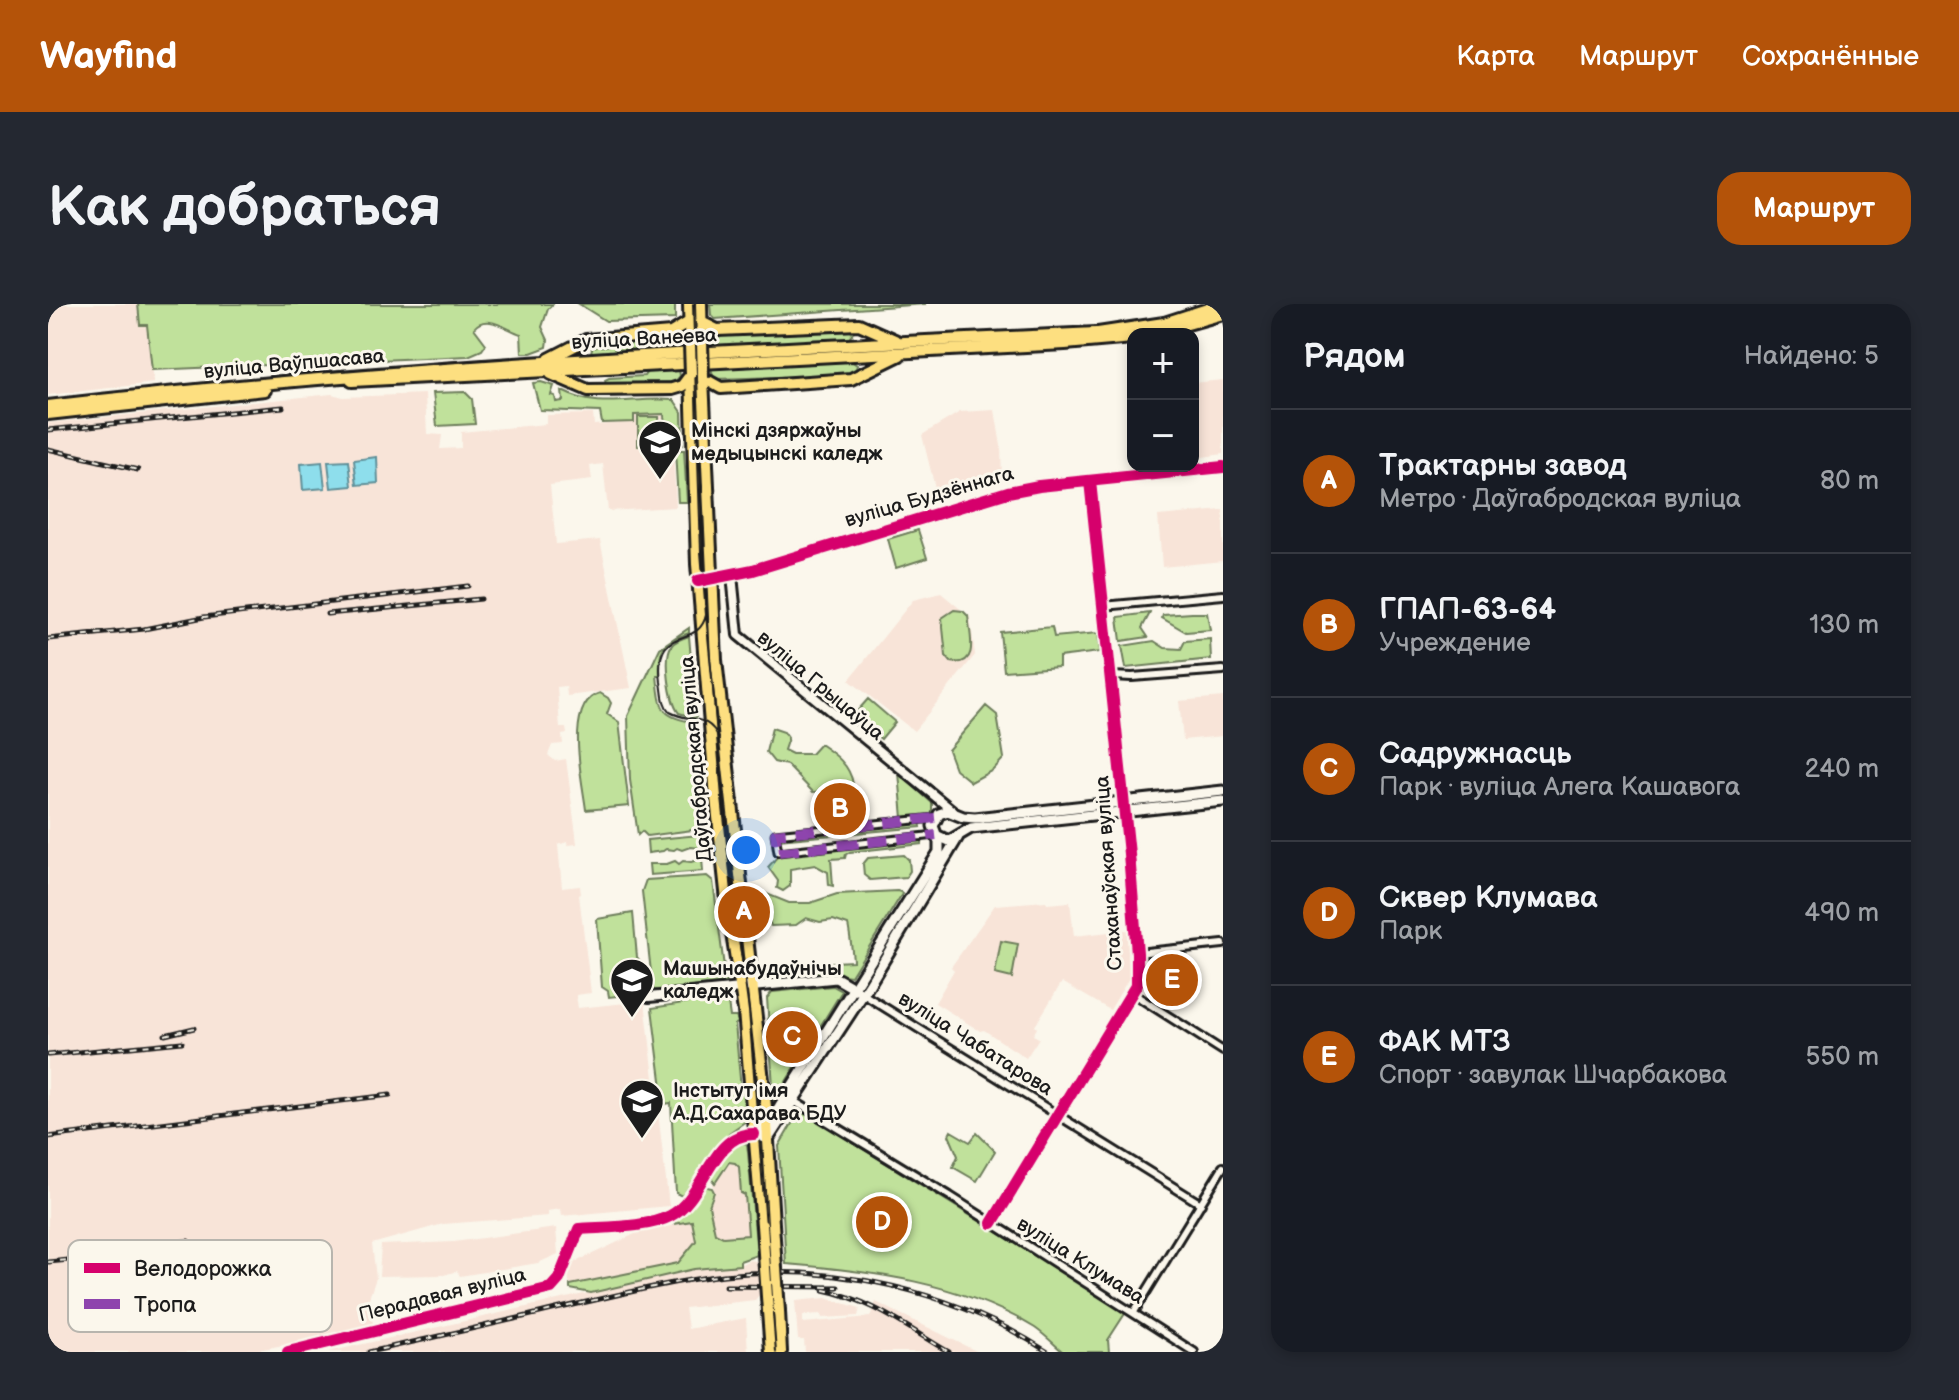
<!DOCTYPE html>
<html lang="ru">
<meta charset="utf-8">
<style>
:root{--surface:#171b24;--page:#242831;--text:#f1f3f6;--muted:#9ea1a6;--line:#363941;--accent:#b45309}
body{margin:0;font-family:"Balsamiq Sans",sans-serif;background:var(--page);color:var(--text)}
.controls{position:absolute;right:24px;top:24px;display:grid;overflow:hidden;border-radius:16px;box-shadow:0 4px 12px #0003}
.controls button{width:72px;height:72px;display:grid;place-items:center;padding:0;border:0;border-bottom:2px solid var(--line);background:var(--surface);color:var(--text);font:40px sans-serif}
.you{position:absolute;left:698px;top:546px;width:28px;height:28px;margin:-20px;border:6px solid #fff;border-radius:50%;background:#1a73e8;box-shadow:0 0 0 12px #1a73e833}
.badge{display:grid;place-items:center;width:52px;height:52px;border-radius:50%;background:var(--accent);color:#fff;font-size:26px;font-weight:700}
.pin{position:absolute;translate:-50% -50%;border:4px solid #fff;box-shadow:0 2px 8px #0006}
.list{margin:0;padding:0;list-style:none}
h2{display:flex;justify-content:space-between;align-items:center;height:104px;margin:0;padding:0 32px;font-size:34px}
h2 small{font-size:26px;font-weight:400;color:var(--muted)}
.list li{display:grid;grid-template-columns:52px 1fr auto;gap:24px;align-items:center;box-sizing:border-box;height:144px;padding:0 32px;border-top:2px solid var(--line)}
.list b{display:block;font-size:30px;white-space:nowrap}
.list p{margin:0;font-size:26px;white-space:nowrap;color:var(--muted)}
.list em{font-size:26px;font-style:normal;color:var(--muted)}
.map{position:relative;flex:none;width:1175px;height:1048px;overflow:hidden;border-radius:24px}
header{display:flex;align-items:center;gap:48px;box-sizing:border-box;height:112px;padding:0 40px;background:var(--accent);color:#fff}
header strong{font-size:38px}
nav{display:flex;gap:44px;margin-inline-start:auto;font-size:28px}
.intro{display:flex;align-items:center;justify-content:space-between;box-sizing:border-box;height:192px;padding:0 48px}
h1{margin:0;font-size:56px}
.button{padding:20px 36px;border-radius:24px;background:var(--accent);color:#fff;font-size:28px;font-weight:700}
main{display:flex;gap:48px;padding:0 48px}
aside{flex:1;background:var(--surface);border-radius:24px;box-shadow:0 4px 12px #0003}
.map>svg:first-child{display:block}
</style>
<header>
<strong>Wayfind</strong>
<nav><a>Карта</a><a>Маршрут</a><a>Сохранённые</a></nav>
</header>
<div class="intro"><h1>Как добраться</h1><a class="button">Маршрут</a></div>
<main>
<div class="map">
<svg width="1175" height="1048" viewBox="0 0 1175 1048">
<rect width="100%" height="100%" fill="#fbf7ec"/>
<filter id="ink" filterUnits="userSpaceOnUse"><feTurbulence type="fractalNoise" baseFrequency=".0125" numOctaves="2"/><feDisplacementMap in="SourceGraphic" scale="16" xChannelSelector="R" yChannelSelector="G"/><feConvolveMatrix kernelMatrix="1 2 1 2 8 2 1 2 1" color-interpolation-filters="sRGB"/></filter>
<g filter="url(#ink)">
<path fill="#f8e4d8" d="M0,0h90l2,21 7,-1 7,59 -106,12z
M1175,76v74l-27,4 -3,-27v-48z
M284,90l11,3 82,-3 2,40 15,1 -2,14 21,-1v-16l85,-8v-9l47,-1 1,11 40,-3v-7l30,-1 2,32h7l3,61 -68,4 -5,-47 -13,2 2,14 -42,5 6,59 44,-4 31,148 -64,8 -1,-10 -9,1 3,41h6l1,6 -5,1 1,9 -11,1 -4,10 7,6 11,-2 10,76 1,9 -9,1 -1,-3 -9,3 4,43 18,-2 1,8 -2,1 12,98 -15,2 2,13 67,-7 24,205 -108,10 -1,-7 -13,2 1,5 -105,8 -71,20 4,34 -8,23 6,26 -126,25h-200v-929z
M947,106l6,36 1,36 -64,18 -16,-65 38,-23z
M1175,206v51l-61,6 -4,-51z
M893,289l29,24 5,38 -61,76 -65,-51 64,-80z
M1175,393v39l-40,4 -4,-39z
M998,597l1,3 23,-2 4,34 53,-6 2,48 -19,32 -48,-28 -27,44 2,2 -4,7 6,3 -13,20 -42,-28 -4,1 -45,-28 19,-33 -3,-3 44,-62z
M681,858l6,1 4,5 2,25 4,2 4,40 -26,2 -8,-4 -4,-10 -2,-17 5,-14 -1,-9 3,-1z
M644,917l4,20 -18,22 -108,22 -3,-14 2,-6 66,-31z
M508,924l2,26 -20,9 -78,13 -3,-5 -13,4 -65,1 2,-31 73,-3z
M702,956l10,2 2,30 -7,8 -70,8 3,21 58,-11 2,34h-420l366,-83 45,-4z
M778,994l34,10 -2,8 -36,2 -1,-4 -18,1v8l67,-6 6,-15 102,50h-173l-1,-12h-6l-3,-39z"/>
<path fill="#c0e19b" stroke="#6e7e5c" stroke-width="2" d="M90,0h415l-5,5 -6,18 6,13 -1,7 -16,6h-9l-1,-19c-15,-5 -35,-21 -47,-6l12,16 -4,6 -14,6 -316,14 -5,-45h-7z
M531,0h96v15l-69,2z
M662,0h216l-211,15 -4,-4z
M798,24l7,5 -6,8 -135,8v-8l10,-5z
M619,34l1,3h8l2,10 -83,4 -4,-3 3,-10z
M801,56l8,5c-1,7 -5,9 -12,10l-131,4 -3,-11z
M631,66l1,6 -5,6 -69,2 -1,-4 4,-2 35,-2 3,-4z
M493,78l13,4 -3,9 4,1 1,6 7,-1 -1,-10c39,20 71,5 112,9l8,12 1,33 -17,1 -2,-32 -30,1v7l-32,1 -2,-11 -60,-2 -7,-27z
M417,88l7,7 3,25 -38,2 -4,-33z
M590,113h21l1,29h-22z
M627,146h9l3,52h-9z
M870,226l9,28 -31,10 -8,-29z
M906,306l9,1 5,5c2,19 12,51 -17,46l-5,-6 -4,-38z
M1102,309l-8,15 6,9 -27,4 -3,-24z
M1144,309h15l3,17 -24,2 -24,-14 1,-3z
M1004,323l2,10 44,-4 2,19 -41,5v10l-55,4 -4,-39z
M641,324v5c-26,10 -31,14 -29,43h-3c4,35 3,40 39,47l11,100 -7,6 -53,7 -5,-5 -4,4 -8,-55 -2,-64 32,-68z
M641,332l7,82 -17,-5c-9,-10 -16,-57 -7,-68 4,-5 11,-7 17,-9z
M1162,335l1,20 -85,9 -4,-22 32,-5 11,7 16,1 4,-8z
M552,389l8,5 3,5 -4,11 12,8 10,84 -43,4c-3,-27 -23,-107 14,-117z
M820,395l27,23 -14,17 -28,-23z
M938,402l11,9 7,43 -11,12 -22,12 -16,-13 -7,-19z
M724,424l12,4 4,6 -4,12 8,4h19l9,-10c15,10 30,21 33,40l-5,6 -35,2 -26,-27 -13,-3 -8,-10z
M851,469l33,30v13l-29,2z
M872,517l1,6 -142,13v-4z
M651,531l2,13 -11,-1 -8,3 -5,-2 -3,2 -8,-1 -3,2 -15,2 -1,-13z
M875,535l-1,5 -72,8 -4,2 -1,4 -14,1 2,27 -4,-1 -1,-13 -13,-7 -25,4v17l-7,5 -6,-3 1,-7 -10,-14 10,-11z
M856,551l5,5 1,11 -4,6 -36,3 -6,-5 -1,-11 5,-6z
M654,555l1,12 -53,4 -1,-11h18l8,-3 4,3 4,-3 8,1z
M659,572l6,5 13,102 -63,8 -10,-1 -11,-99 4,-11z
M849,587l4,1 1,2 -51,82 -33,-4 -42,6 -2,-7 21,-7 58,-3c0,-4 -4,-33 -5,-36l-15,-5 -13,2 -14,-4 -10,7 -25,1 -2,-6h-9l-6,-8 3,-18 5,-2 27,11h21l27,-9z
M585,609l4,44c8,9 7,25 5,36l-33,4 -1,-6 -6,-4 -5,-68z
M953,637l17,3 -6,34 -17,-4z
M785,682l9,5 -68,110 -7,-103 5,-6z
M679,692l3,21h6l3,6 -4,1 6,65h5v32l-17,12 -47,63 -6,-3 -5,-90 -7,1 -12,-96z
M752,806l326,202 -18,28 1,12h-46c-9,-8 -18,-17 -28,-24 -74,-46 -165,-57 -249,-64l-7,-118z
M903,827l19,11 7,-9 18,18 -18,30 -24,-14 5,-11 -9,-21z
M691,835v3l8,2 1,8 9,103 -17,6v4l-46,4 -103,24 -21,-4v-4l108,-22 18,-22 -4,-20 -18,3 -1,-6 30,-32 9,2 2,4 -5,14 6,27 8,4 25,-2 -3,-40 -4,-2 -2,-26 -4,-4 -6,-1 -14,21 -6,-7 20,-29z"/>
<path fill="#8edeec" stroke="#609099" stroke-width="2" d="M329,153l1,26 -21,2 -3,-25z
M301,157l3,25 -21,2 -3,-26z
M274,158l3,26 -22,2 -2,-26z"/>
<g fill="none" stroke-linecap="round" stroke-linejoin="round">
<g stroke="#1c1c1c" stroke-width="11">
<path id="pedestrian" d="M887,514l-160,16 3,18 158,-17"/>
</g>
<g stroke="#1c1c1c" stroke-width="12">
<path id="minor" d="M1055,302l120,-11
M1064,372l20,1 91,-7
M1089,649l86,-9
M1084,689l91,58
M815,690l338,210
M744,796l158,96 244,156
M944,919l145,-239v-31l-8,-99 -39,-373
M1086,1008l89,-145
M240,1048l263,-64 8,-9 20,-50c25,-2 69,-1 91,-13 35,-18 41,-83 84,-82"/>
</g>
<g stroke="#1c1c1c" stroke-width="14">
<path id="tertiary" d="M684,271l6,60 215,176
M650,277l55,-11 255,-78 31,-6 184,-19
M601,693l92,-9"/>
</g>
<g stroke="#1c1c1c" stroke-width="15">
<path id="secondary" d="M888,531l13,6 22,-13 252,-27
M699,683l89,-9 21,12
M706,830l13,-10 12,-17 160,-255v-10l-6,-16 6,-12 9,-3 15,6 12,1 248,-27
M706,830l14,5 101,-154 89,-148"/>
</g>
<g stroke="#1c1c1c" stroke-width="16">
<path id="primary" d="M641,0l1,41
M653,0l1,38
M653,18l16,8 142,-6 38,17
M1104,30l71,-20
M501,55l37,-19 85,-7 18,-11
M503,70l37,16 84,-1 10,-3 9,-12
M643,70l6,190 19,234 11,103 17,110 18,214
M655,74l13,282 50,447 7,117
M655,74l18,10 130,-9 49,-24
M304,77l713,-37 68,-6
M0,102c349,-41 700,-57 1050,-73l66,-10 59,-19
M0,110l217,-24
M720,1007l3,41
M731,1007l2,41"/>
</g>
<use href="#pedestrian" stroke="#fbf7ec" stroke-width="5"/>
<use href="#minor" stroke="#fbf7ec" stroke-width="6"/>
<use href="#tertiary" stroke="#fbf7ec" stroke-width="8"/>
<use href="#secondary" stroke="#fbf7ec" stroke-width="9"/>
<use href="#primary" stroke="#fddf80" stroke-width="10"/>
<path stroke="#1c1c1c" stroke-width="2" d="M645,0l8,248 5,63 25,263 18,133 27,341
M658,311c-8,36 -53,6 -45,67 2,11 1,22 9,30 20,11 37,1 49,26"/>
<g stroke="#1c1c1c" stroke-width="5">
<path id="rail" d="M0,126l235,-23
M0,145l90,21
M279,310l154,-15
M0,335l96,-10 60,-12 264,-31
M117,731l29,-7
M0,751l134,-13
M0,833l342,-42
M0,958l21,-2 49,-14 70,-5
M678,982l112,1
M776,986c46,9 85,39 125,62
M321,1048c61,-14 122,-27 183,-42 57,-13 114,-28 172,-35 111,-12 230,16 324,77"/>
</g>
<use href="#rail" stroke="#fbf7ec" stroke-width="2" stroke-dasharray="6" stroke-linecap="butt"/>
<g stroke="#1c1c1c" stroke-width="16" stroke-linecap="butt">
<path id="primary-bridge" d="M654,38l1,36
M642,41l1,29
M725,920l6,87
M714,921l6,86"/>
</g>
<use href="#primary-bridge" stroke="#fddf80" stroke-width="10"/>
<path stroke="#8e44ad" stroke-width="10" stroke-dasharray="20 10" stroke-linecap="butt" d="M887,514l-160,16 3,18 158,-17"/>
<g stroke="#fbf7ec" stroke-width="17">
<path id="cycleway" d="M650,277l55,-11 255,-78 31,-6 184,-19
M944,919l145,-239v-31l-8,-99 -39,-373
M240,1048l263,-64 8,-9 20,-50c25,-2 69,-1 91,-13 35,-18 41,-83 84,-82"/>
</g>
<use href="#cycleway" stroke="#d6006c" stroke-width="12"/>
</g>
</g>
<defs>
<g id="university-pin" transform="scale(2.3)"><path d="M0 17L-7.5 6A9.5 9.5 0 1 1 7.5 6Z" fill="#1c1c1c" stroke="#fbf7ec"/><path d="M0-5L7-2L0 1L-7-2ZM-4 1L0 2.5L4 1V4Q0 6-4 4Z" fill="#fff"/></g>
</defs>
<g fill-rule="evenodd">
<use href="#university-pin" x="612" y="138"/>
<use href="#university-pin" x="584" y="676"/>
<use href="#university-pin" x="594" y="797"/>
</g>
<g text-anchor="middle" stroke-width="6" stroke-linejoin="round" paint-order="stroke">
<g font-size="20" fill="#1c1c1c" stroke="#fbf7ec">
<text transform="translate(596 34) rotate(-3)" y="7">вуліца Ванеева</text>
<text transform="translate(246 59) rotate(-5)" y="7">вуліца Ваўпшасава</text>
<text transform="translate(881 192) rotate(-16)" y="7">вуліца Будзённага</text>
<text transform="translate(773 381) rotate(40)" y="7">вуліца Грыцаўца</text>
<text transform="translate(647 455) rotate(-95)" y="7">Даўгабродская вуліца</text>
<text transform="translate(1060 569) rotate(-94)" y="7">Стаханаўская вуліца</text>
<text transform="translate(928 739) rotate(32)" y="7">вуліца Чабатарова</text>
<text transform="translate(1033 956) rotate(32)" y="7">вуліца Клумава</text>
<text transform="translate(394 990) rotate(-14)" y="7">Перадавая вуліца</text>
</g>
<g font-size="20" font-weight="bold" fill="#1c1c1c" stroke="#fbf7ec" text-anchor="start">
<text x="643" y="133">Мінскі дзяржаўны<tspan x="643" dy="23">медыцынскі каледж</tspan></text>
<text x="615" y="671">Машынабудаўнічы<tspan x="615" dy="23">каледж</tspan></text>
<text x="625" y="793">Інстытут імя<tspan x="625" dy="23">А.Д.Сахарава БДУ</tspan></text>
</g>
</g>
<rect x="20" y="936" width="264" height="92" rx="12" fill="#fbf7ec" stroke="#b8b5ae" stroke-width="2"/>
<rect x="36" y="959" width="36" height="10" fill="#d6006c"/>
<rect x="36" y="995" width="36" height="10" fill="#8e44ad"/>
<g font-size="22" fill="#1c1c1c">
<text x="86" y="972">Велодорожка</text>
<text x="86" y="1008">Тропа</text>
</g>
</svg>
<div class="controls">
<button>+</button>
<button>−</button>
</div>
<div class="you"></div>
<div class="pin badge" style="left:696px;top:608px">A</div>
<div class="pin badge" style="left:792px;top:505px">B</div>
<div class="pin badge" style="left:744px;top:733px">C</div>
<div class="pin badge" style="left:834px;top:918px">D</div>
<div class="pin badge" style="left:1124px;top:676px">E</div>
</div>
<aside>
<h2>Рядом<small>Найдено: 5</small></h2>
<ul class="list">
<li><span class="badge">A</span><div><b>Трактарны завод</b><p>Метро · Даўгабродская вуліца</p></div><em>80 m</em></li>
<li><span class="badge">B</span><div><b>ГПАП-63-64</b><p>Учреждение</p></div><em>130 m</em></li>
<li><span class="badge">C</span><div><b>Садружнасць</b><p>Парк · вуліца Алега Кашавога</p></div><em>240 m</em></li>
<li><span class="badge">D</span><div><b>Сквер Клумава</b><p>Парк</p></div><em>490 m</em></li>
<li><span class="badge">E</span><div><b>ФАК МТЗ</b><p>Спорт · завулак Шчарбакова</p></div><em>550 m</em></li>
</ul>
</aside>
</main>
